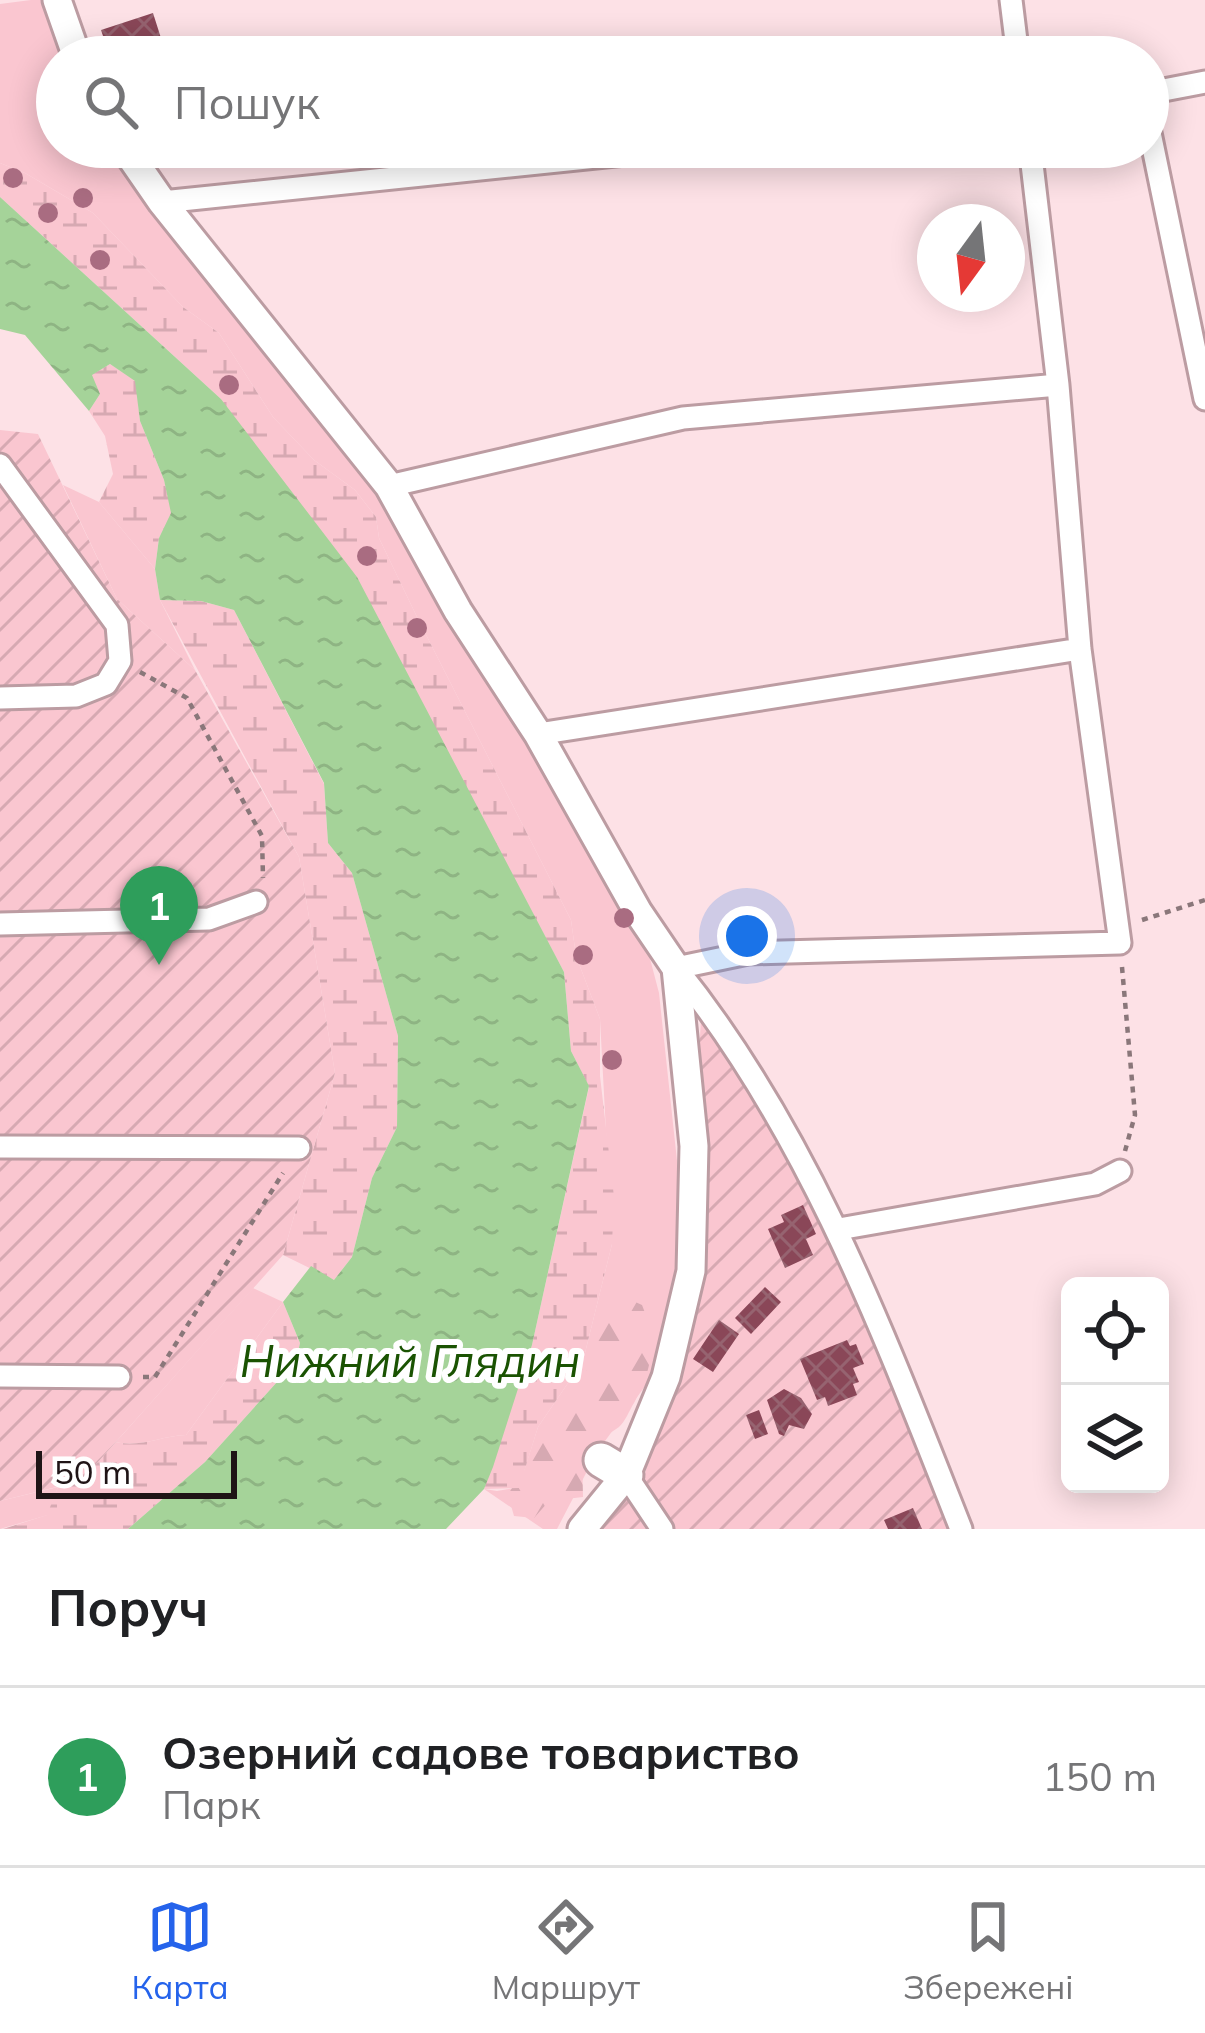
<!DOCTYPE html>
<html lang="uk">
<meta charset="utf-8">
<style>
:root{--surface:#fff;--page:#f2f2f2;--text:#202124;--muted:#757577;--line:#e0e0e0;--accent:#2563eb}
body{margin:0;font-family:Mulish,sans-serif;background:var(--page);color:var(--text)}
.controls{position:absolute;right:36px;bottom:36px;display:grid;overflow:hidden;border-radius:18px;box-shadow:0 6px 30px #0003}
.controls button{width:108px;height:108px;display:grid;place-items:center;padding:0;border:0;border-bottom:3px solid var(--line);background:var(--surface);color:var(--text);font:60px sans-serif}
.compass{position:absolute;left:917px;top:204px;width:108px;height:108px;border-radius:50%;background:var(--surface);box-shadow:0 6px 30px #0003;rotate:195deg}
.scale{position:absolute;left:36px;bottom:30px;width:201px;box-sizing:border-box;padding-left:12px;border:6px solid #1f1416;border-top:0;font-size:33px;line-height:42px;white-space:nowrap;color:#1f1416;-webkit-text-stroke:9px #fff;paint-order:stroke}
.you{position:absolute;left:747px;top:936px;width:42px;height:42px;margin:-30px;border:9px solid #fff;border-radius:50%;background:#1a73e8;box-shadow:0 0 0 18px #1a73e833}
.badge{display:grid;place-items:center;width:78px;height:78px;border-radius:50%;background:var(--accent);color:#fff;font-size:39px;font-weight:700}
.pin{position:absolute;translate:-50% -99px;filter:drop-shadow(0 3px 6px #0008)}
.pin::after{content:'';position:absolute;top:63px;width:42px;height:36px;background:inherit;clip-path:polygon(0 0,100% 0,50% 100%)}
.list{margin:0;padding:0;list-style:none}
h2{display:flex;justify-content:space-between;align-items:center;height:156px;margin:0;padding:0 48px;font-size:51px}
h2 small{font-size:39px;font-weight:400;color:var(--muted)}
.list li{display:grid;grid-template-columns:78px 1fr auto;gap:36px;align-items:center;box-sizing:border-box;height:180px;padding:0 48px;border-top:3px solid var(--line)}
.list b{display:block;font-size:45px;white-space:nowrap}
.list p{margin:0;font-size:39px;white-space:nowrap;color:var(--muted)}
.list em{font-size:39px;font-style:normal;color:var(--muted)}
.icon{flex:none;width:66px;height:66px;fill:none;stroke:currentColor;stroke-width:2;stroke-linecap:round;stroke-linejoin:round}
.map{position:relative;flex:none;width:1205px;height:1529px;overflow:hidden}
.search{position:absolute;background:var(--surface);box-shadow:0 6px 30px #0003;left:36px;right:36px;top:36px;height:132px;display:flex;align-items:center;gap:30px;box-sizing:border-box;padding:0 42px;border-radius:66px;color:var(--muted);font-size:45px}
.sheet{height:336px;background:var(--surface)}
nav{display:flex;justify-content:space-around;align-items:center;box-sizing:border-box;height:168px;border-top:3px solid var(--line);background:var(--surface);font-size:33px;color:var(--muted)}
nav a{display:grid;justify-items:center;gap:6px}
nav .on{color:var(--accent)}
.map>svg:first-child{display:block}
</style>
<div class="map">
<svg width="1205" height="1529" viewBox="0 0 1205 1529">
<defs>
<pattern id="forest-firs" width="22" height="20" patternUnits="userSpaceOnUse" patternTransform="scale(3)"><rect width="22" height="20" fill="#fac6d0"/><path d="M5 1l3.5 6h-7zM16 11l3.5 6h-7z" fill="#d6a9b2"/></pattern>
<pattern id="wetland-marsh" width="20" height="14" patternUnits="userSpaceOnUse" patternTransform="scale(3)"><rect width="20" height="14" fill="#fac6d0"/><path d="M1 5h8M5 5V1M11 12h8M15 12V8" fill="none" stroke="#d6a9b2"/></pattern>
<pattern id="garden-furrows" width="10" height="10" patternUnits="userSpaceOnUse" patternTransform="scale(3)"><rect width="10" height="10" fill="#fac6d0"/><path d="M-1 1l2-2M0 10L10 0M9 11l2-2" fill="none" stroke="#d6a9b2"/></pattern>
<pattern id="water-ripples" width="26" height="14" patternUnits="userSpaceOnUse" patternTransform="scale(3)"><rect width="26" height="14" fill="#a5d399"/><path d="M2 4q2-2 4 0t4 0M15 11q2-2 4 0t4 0" fill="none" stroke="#8eb483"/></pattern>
<pattern id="building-cross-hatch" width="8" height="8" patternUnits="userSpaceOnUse" patternTransform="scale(3)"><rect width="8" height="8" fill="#8a4758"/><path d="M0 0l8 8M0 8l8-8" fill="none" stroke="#966370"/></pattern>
</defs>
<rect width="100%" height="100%" fill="#fde1e6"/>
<path fill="#fac6d0" d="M31,0h24l21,57h-19v90h45l291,342 255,462 11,42 25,233 -8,69 -17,72 -62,85 -40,77h-14l-59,-40 13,2 22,-4 19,-60 45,-66 29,-117 -12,-225 -24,-63 -5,-36 -154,-303 -38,-79 -3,-21 -21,-27 -41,-30 -41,-43 -54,-84 -36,-26 -90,-94 -68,-40 -25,-10v-159z
M63,485l36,17 56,67 5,31 35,70 -78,-71z
M253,1288l30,14 -97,133c-25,1 -47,13 -70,7z
M58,1487l-10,28 -48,14v-28z"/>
<path fill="url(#forest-firs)" d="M620,1295l22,10c15,37 11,63 -8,98 -5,8 -9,19 -15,24 -14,10 -25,14 -37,28l1,42 -34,4 -15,17 -20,-2 -6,-21c7,-13 15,-22 23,-34 24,-33 15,-54 55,-84 4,-34 10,-57 34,-82z"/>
<path fill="url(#wetland-marsh)" d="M0,163l25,10 68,40 90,94 36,26 54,84 41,43 41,30 21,27 3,21 38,79 154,303 5,36 24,63v57l14,121 -2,47 -29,117 -45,66 -19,61 -35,1 48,-144 57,-258 -18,-36 -7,-79 -74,-138 -269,-435 -221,-202z
M110,364l26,17 4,40 24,59 8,33 -13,25 -4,31 -56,-67 14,-28 -8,-38 -16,-25 11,-17 -9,-19z
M160,600l41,1 33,9 90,174 4,59 24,30 46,163 -1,91 -25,51 -20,79 -18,23 -51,-25 52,-182 -36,-216z
M283,1302l17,41 -4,18 -91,101 -77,67h-125l44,-14 11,-28 23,-6 35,-39c23,6 45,-6 70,-7z"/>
<path fill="url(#garden-furrows)" d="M0,430l38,4 79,165 78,71 104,187 36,216 -52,182 -202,226 -81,20z
M701,1020l24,9 114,200 122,300h-379l10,-12 52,-38c32,-151 48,-304 57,-459z"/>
<path fill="url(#water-ripples)" d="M0,197l221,202 136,178 207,395 7,79 18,35 -57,259 -39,122 -9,22 -38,40h-318l77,-67 91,-101 4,-18 -17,-41 28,-36 23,14 18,-23 20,-79 25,-51 1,-91 -46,-163 -24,-30 -4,-60 -90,-173 -33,-9 -41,-1 -5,-31 4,-31 12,-25 -7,-33 -24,-59 -5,-40 -25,-17 -18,11 8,19 -11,17 -64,-76 -25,-6z"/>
<path fill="url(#building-cross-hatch)" d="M153,13l14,44h-57l-9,-27z
M803,1205l13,29 -10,5 7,16 -28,13 -17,-39 16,-7 -3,-7z
M765,1287l16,15 -30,32 -16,-16z
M719,1320l20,14 -26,38 -20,-13z
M847,1340l3,6 6,-2 8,20 -11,4 6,14 -6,2 4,11 -29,11 -3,-9 -8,3 -17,-41z
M784,1389l17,9 11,16 -8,15 -15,-4 -5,11 -5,-2 -12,-34z
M759,1410l9,24 -13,5 -9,-24z
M913,1508l9,21h-34l-4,-9z"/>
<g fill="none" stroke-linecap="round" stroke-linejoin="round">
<g stroke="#bc9ca2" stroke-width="27">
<path id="minor" d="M1011,0l7,57
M1148,93l57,-11
M1148,123l57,276
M162,202l531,-55
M0,465l117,160 3,36 -14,23 -30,12 -76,2
M389,486l294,-68 375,-33
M538,734l542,-85
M0,924l209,-5 47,-17
M0,1147l299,1
M839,1229l256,-45 25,-13
M0,1376l119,1
M626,1475l36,54
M961,1529c-77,-195 -152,-396 -285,-561l72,-15 372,-10 -40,-294 -22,-264 -28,-238"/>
</g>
<g stroke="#bc9ca2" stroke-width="33">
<path id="tertiary" d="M57,0l20,57
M124,147l38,55 227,284 69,125 80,123 100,178 38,56 18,178 -3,125 -25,106 -40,98 -44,54"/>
</g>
<g stroke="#bc9ca2" stroke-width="39">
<path id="secondary" d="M601,1460l25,15"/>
</g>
<path stroke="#8a777a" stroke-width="4.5" stroke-dasharray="6 6" stroke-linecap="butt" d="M140,672l47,26 75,138 1,42
M1142,920l63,-20
M1122,967l13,148 -10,36
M143,1377h12l128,-204"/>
<use href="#minor" stroke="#fff" stroke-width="21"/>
<use href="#tertiary" stroke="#fff" stroke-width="27"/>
<use href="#secondary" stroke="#fff" stroke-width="33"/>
</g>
<g fill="#a96c81">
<circle cx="13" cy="178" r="10"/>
<circle cx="83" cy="198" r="10"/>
<circle cx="48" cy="213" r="10"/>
<circle cx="100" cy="260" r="10"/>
<circle cx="229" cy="385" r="10"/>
<circle cx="367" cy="556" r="10"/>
<circle cx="417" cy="628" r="10"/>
<circle cx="624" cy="918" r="10"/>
<circle cx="583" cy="955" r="10"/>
<circle cx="612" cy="1060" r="10"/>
</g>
<g text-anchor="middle" stroke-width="12" stroke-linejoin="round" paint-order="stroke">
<g font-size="45" font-style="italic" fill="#1a5302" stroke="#fff">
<text x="410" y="1377">Нижний Глядин</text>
</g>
</g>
</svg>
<div class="controls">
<button><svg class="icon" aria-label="locate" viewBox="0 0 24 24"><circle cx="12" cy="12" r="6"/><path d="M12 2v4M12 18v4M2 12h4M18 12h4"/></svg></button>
<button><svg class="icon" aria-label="layers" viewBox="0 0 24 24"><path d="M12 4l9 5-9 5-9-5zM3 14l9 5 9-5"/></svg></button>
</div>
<svg class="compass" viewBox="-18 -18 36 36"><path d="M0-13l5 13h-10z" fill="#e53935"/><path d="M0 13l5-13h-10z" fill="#757577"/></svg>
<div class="scale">50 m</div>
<div class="you"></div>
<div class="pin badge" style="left:159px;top:965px;background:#2e9e5b">1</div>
<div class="search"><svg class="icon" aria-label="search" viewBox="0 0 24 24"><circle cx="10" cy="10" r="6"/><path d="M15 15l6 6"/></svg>Пошук</div>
</div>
<section class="sheet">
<h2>Поруч<small></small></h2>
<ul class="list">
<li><span class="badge" style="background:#2e9e5b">1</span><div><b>Озерний садове товариство</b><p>Парк</p></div><em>150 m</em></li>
</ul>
</section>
<nav>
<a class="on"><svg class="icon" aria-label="map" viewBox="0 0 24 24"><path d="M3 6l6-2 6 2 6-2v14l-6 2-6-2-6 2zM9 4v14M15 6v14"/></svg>Карта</a>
<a><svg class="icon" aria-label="directions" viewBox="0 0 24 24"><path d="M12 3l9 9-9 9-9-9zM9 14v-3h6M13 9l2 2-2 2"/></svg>Маршрут</a>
<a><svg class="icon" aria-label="saved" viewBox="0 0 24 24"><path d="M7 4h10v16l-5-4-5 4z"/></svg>Збережені</a>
</nav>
